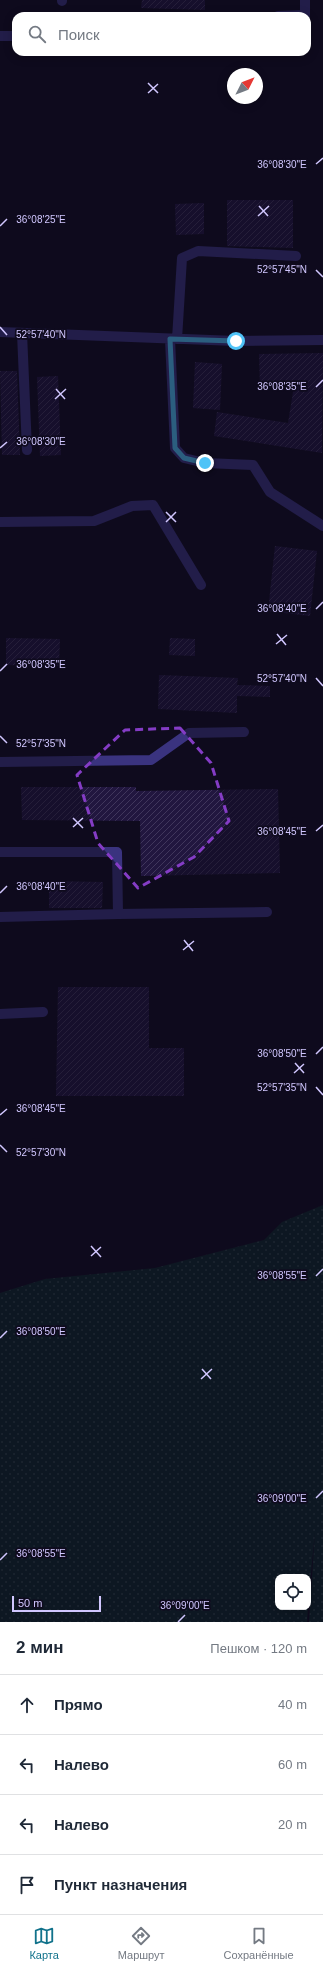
<!DOCTYPE html>
<html lang="ru">
<meta charset="utf-8">
<style>
:root{--surface:#fff;--page:#f6f6f7;--text:#1f2937;--muted:#747a83;--line:#e0e1e3;--accent:#11728b}
body{margin:0;font-family:Arial,sans-serif;background:var(--page);color:var(--text)}
.controls{position:absolute;right:12px;bottom:12px;display:grid;overflow:hidden;border-radius:8px;box-shadow:0 2px 10px #0003}
.controls button{width:36px;height:36px;display:grid;place-items:center;padding:0;border:0;border-bottom:1px solid var(--line);background:var(--surface);color:var(--text);font:20px sans-serif}
.compass{position:absolute;left:227px;top:68px;width:36px;height:36px;border-radius:50%;background:var(--surface);box-shadow:0 2px 10px #0003;rotate:48deg}
.scale{position:absolute;left:12px;bottom:10px;width:89px;box-sizing:border-box;padding-left:4px;border:2px solid #d1c7ff;border-top:0;font-size:11px;line-height:14px;white-space:nowrap;color:#d1c7ff;-webkit-text-stroke:3px #0f0b1e;paint-order:stroke}
.stop{position:absolute;width:12px;height:12px;margin:-9px;border:3px solid #4fc3f7;border-radius:50%;background:#fff}
.stop.end{background:#4fc3f7;border-color:#fff;box-shadow:0 1px 4px #0008}
.list{margin:0;padding:0;list-style:none}
h2{display:flex;justify-content:space-between;align-items:center;height:52px;margin:0;padding:0 16px;font-size:17px}
h2 small{font-size:13px;font-weight:400;color:var(--muted)}
.list li{display:grid;grid-template-columns:26px 1fr auto;gap:12px;align-items:center;box-sizing:border-box;height:60px;padding:0 16px;border-top:1px solid var(--line)}
.list b{display:block;font-size:15px;white-space:nowrap}
.list em{font-size:13px;font-style:normal;color:var(--muted)}
.icon{flex:none;width:22px;height:22px;fill:none;stroke:currentColor;stroke-width:2;stroke-linecap:round;stroke-linejoin:round}
.map{position:relative;flex:none;width:323px;height:1622px;overflow:hidden}
.search{position:absolute;background:var(--surface);box-shadow:0 2px 10px #0003;left:12px;right:12px;top:12px;height:44px;display:flex;align-items:center;gap:10px;box-sizing:border-box;padding:0 14px;border-radius:12px;color:var(--muted);font-size:15px}
.sheet{height:292px;background:var(--surface)}
nav{display:flex;justify-content:space-around;align-items:center;box-sizing:border-box;height:56px;border-top:1px solid var(--line);background:var(--surface);font-size:11px;color:var(--muted)}
nav a{display:grid;justify-items:center;gap:2px}
nav .on{color:var(--accent)}
.map>svg:first-child{display:block}
</style>
<div class="map">
<svg width="323" height="1622" viewBox="0 0 323 1622">
<defs>
<pattern id="grass-dots" width="8" height="8" patternUnits="userSpaceOnUse"><rect width="8" height="8" fill="#0d2728"/><path d="M2 2h.1M6 6h.1" fill="none" stroke="#2f4548" stroke-width="1.8" stroke-linecap="round"/></pattern>
<pattern id="building-hatch" width="6" height="6" patternUnits="userSpaceOnUse"><rect width="6" height="6" fill="#21163f"/><path d="M-1 1l2-2M0 6l6-6M5 7l2-2" fill="none" stroke="#40365c"/></pattern>
</defs>
<rect width="100%" height="100%" fill="#0f0b1e"/>
<path fill="url(#grass-dots)" d="M323,1205v417h-14l6,-91 -7,73v-27h-30v30h30l-1,15h-307v-329l45,-14 110,-11 109,-28 18,-18z"/>
<path fill="url(#building-hatch)" d="M142,0h63v10l-64,-2z
M227,200h66v48l-66,-2z
M204,203v31l-28,1 -1,-31z
M323,353l-1,100 -108,-17 3,-24 71,11 6,-37 -34,2 -1,-34z
M195,362l27,2 -2,46 -27,-2z
M0,371h17l3,84h-18z
M58,376l3,79 -21,1 -3,-79z
M275,546l42,5 -7,65 -42,-5z
M6,638l54,1 -1,27 -53,-1z
M170,638l25,1v17l-26,-1z
M159,675l79,3 -1,7 33,1v11l-33,-1v17l-79,-4z
M21,787h115v4l142,-2 2,84 -139,3 -1,-55 -118,-1z
M49,881l54,1 -1,26h-53z
M58,987h91v61h35v48h-128z"/>
<g fill="none" stroke-linecap="round" stroke-linejoin="round">
<path stroke="#3a337f" stroke-width="10" d="M62,1v-1
M278,16l27,-1v-15
M0,36h16
M0,332l236,9 87,-1
M22,333l5,117
M170,339l5,109 9,10 21,5 48,2 17,27 53,34
M177,339l5,-81 16,-7 98,5
M0,522l94,-1 38,-15 21,-1 48,80
M0,762l151,-2 38,-27 55,-1
M0,852h117l1,62 -118,3
M118,914l149,-2
M0,1014l43,-2"/>
</g>
<g fill="none" stroke-linecap="round" stroke-linejoin="round">
<path stroke="#4fc3f7" stroke-width="5" d="M205,463l-21,-5 -9,-10 -5,-109 66,2"/>
</g>
<path d="M0 0H323V1622H0ZM180,728l31,35 18,58 -35,36 -56,31 -40,-45 -21,-68 48,-45z" fill="#0f0b1e" fill-opacity=".55" fill-rule="evenodd"/>
<path fill="none" stroke="#843cc5" stroke-width="3" stroke-dasharray="8 5" stroke-linejoin="round" d="M180,728l31,35 18,58 -35,36 -56,31 -40,-45 -21,-68 48,-45z"/>
<path fill="none" stroke="#d1c7ff" stroke-width="1.5" d="M148,83l10,10M148,93l10,-9M316,164l7,-6M259,206l9,10M258,216l11,-10M0,226l7,-7M316,270l7,7M0,327l7,8M316,387l7,-7M56,389l9,10M55,399l11,-10M0,448l7,-6M166,512l10,10M166,522l10,-10M316,609l7,-7M277,634l9,11M276,644l11,-9M0,671l7,-7M316,678l7,8M0,736l7,7M73,818l10,10M73,827l10,-9M316,831l7,-6M0,893l7,-7M184,940l9,11M183,950l11,-9M316,1054l7,-7M295,1063l9,10M294,1073l10,-9M316,1087l7,8M0,1115l7,-6M0,1145l7,7M91,1246l10,11M91,1256l10,-9M316,1276l7,-7M0,1338l7,-7M202,1369l9,10M201,1379l11,-10M316,1498l7,-7M0,1560l7,-7M178,1622l7,-7"/>
<g font-size="10" text-anchor="middle" fill="#d1c7ff" stroke="#0f0b1e" stroke-width="3.5" stroke-linejoin="round" paint-order="stroke">
<text x="282" y="168">36°08'30"E</text>
<text x="41" y="223">36°08'25"E</text>
<text x="282" y="273">52°57'45"N</text>
<text x="41" y="338">52°57'40"N</text>
<text x="282" y="390">36°08'35"E</text>
<text x="41" y="445">36°08'30"E</text>
<text x="282" y="612">36°08'40"E</text>
<text x="41" y="668">36°08'35"E</text>
<text x="282" y="682">52°57'40"N</text>
<text x="41" y="747">52°57'35"N</text>
<text x="282" y="835">36°08'45"E</text>
<text x="41" y="890">36°08'40"E</text>
<text x="282" y="1057">36°08'50"E</text>
<text x="282" y="1091">52°57'35"N</text>
<text x="41" y="1112">36°08'45"E</text>
<text x="41" y="1156">52°57'30"N</text>
<text x="282" y="1279">36°08'55"E</text>
<text x="41" y="1335">36°08'50"E</text>
<text x="282" y="1502">36°09'00"E</text>
<text x="41" y="1557">36°08'55"E</text>
<text x="185" y="1609">36°09'00"E</text>
</g>
</svg>
<div class="controls">
<button><svg class="icon" aria-label="locate" viewBox="0 0 24 24"><circle cx="12" cy="12" r="6"/><path d="M12 2v4M12 18v4M2 12h4M18 12h4"/></svg></button>
</div>
<svg class="compass" viewBox="-18 -18 36 36"><path d="M0-13l5 13h-10z" fill="#e53935"/><path d="M0 13l5-13h-10z" fill="#747a83"/></svg>
<div class="scale">50 m</div>
<div class="stop" style="left:236px;top:341px"></div>
<div class="stop end" style="left:205px;top:463px"></div>
<div class="search"><svg class="icon" aria-label="search" viewBox="0 0 24 24"><circle cx="10" cy="10" r="6"/><path d="M15 15l6 6"/></svg>Поиск</div>
</div>
<section class="sheet">
<h2>2 мин<small>Пешком · 120 m</small></h2>
<ul class="list">
<li><svg class="icon" aria-label="ahead" viewBox="0 0 24 24"><path d="M12 20V5M6 11l6-6 6 6"/></svg><div><b>Прямо</b></div><em>40 m</em></li>
<li><svg class="icon" aria-label="left" viewBox="0 0 24 24"><path d="M17 20v-9H6M10 6l-5 5 5 5"/></svg><div><b>Налево</b></div><em>60 m</em></li>
<li><svg class="icon" aria-label="left" viewBox="0 0 24 24"><path d="M17 20v-9H6M10 6l-5 5 5 5"/></svg><div><b>Налево</b></div><em>20 m</em></li>
<li><svg class="icon" aria-label="arrive" viewBox="0 0 24 24"><path d="M6 21V4h12l-3 4 3 4H6"/></svg><div><b>Пункт назначения</b></div></li>
</ul>
</section>
<nav>
<a class="on"><svg class="icon" aria-label="map" viewBox="0 0 24 24"><path d="M3 6l6-2 6 2 6-2v14l-6 2-6-2-6 2zM9 4v14M15 6v14"/></svg>Карта</a>
<a><svg class="icon" aria-label="directions" viewBox="0 0 24 24"><path d="M12 3l9 9-9 9-9-9zM9 14v-3h6M13 9l2 2-2 2"/></svg>Маршрут</a>
<a><svg class="icon" aria-label="saved" viewBox="0 0 24 24"><path d="M7 4h10v16l-5-4-5 4z"/></svg>Сохранённые</a>
</nav>
